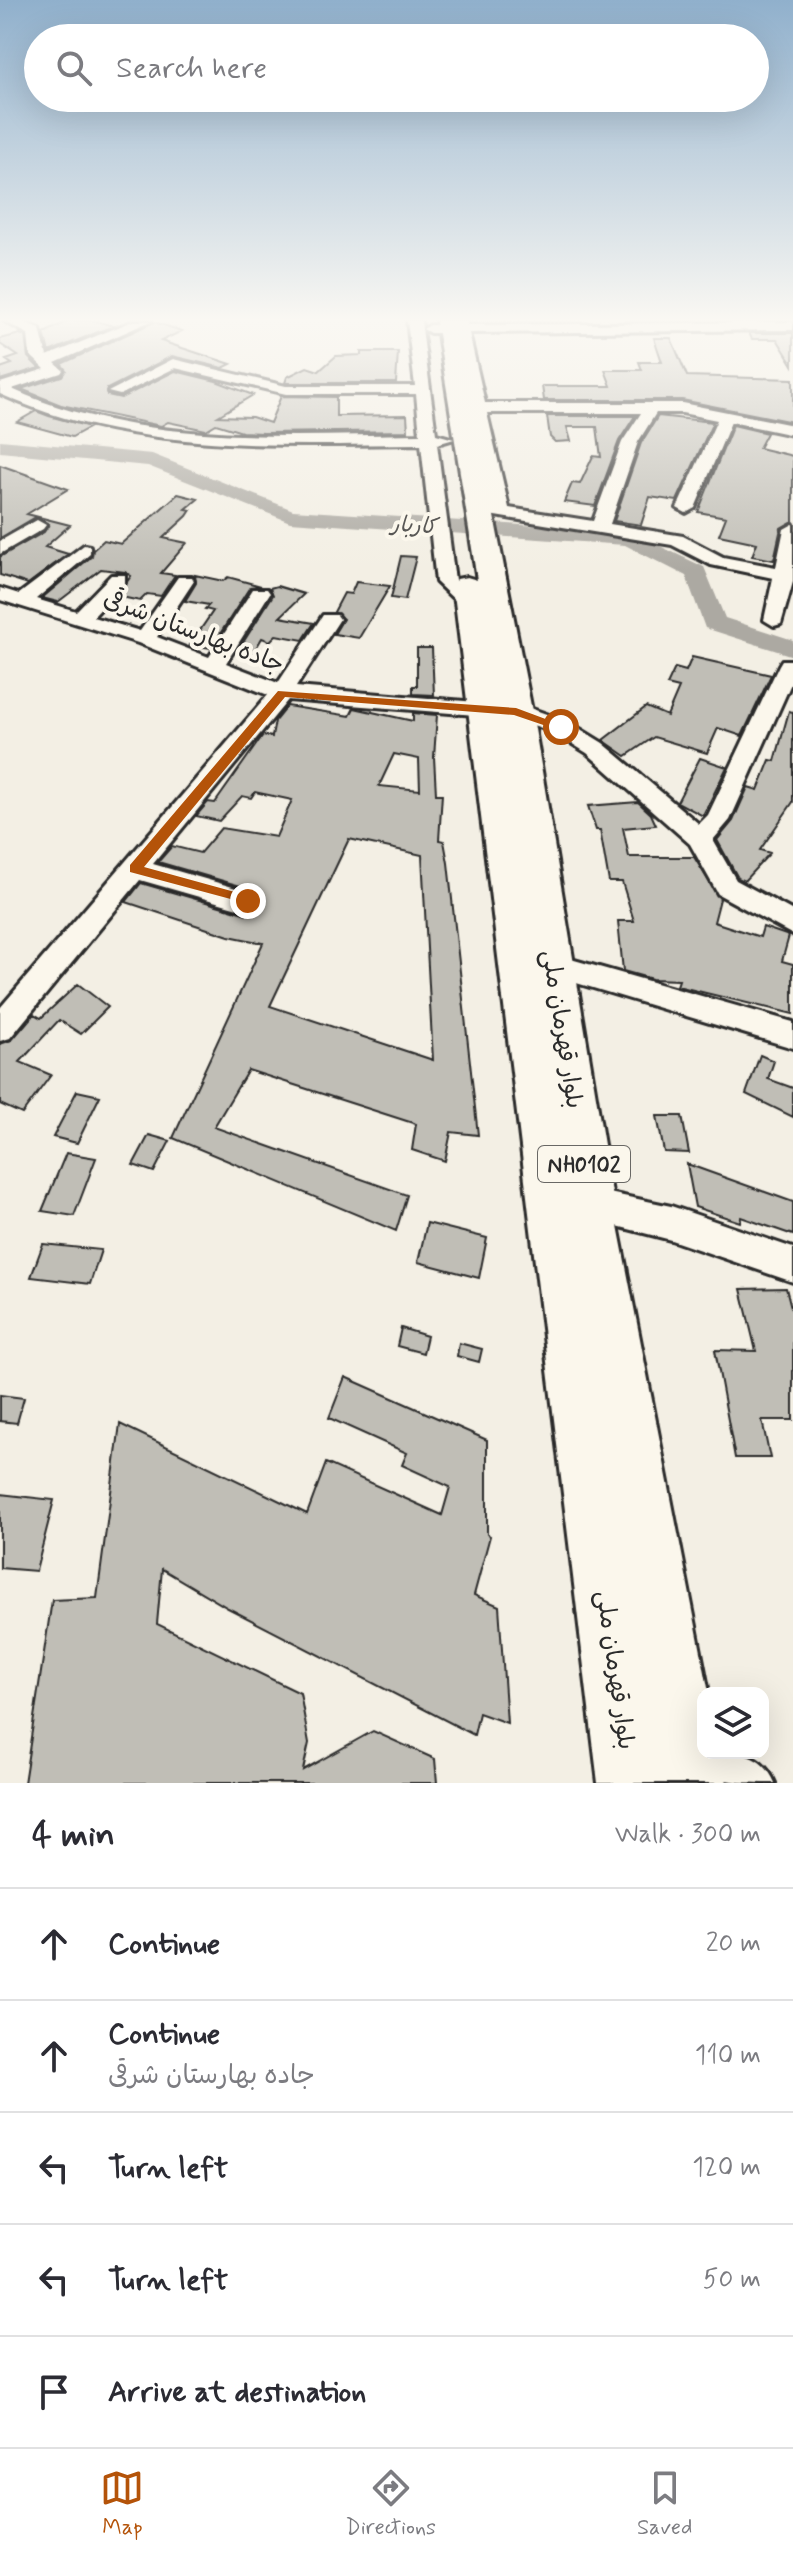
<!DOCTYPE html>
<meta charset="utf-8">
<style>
:root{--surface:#fff;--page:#f2f2f3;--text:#2b2b33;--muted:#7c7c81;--line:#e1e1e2;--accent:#b45309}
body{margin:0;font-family:Mynerve,"Playpen Sans Arabic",sans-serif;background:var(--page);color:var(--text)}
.controls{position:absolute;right:24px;bottom:24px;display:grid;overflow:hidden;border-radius:16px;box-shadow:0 8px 32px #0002}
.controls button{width:72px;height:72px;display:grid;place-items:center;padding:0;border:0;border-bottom:2px solid var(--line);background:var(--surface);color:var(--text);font:40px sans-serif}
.stop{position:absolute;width:24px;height:24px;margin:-18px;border:6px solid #b45309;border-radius:50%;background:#fff}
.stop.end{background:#b45309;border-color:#fff;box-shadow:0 2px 8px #0008}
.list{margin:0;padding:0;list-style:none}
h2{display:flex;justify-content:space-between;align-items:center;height:104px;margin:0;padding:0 32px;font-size:34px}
h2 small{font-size:26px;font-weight:400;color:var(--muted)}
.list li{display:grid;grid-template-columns:52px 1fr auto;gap:24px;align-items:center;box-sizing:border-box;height:112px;padding:0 32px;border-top:2px solid var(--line)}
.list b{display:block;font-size:30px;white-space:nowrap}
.list p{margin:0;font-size:26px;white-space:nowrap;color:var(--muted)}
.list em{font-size:26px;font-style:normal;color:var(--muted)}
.icon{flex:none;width:44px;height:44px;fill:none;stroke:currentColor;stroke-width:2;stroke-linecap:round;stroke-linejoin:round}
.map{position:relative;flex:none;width:793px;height:1783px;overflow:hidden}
.search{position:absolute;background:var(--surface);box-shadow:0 8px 32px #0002;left:24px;right:24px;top:24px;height:88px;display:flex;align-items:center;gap:20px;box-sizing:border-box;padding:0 28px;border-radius:44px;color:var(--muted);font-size:30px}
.sheet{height:664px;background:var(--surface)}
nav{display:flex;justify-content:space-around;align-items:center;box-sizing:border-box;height:112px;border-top:2px solid var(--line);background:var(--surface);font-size:22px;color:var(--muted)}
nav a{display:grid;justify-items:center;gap:4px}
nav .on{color:var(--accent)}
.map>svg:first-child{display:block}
</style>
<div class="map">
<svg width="793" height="1783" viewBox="0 0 793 1783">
<rect width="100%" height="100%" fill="#f3efe4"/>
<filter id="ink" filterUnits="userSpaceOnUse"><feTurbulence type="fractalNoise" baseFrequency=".0125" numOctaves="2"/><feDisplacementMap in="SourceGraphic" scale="16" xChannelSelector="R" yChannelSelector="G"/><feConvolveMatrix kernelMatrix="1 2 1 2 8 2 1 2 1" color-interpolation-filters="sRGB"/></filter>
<g filter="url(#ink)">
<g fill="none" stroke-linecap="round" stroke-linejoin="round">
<path fill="#aca9a2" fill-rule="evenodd" d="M0,440l152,14 141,56 337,22 74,35 21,51 68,22v16l-88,-28 -19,-52 -61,-31 -335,-23 -142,-56 -148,-14z"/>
</g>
<path fill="#c0beb6" stroke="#2b2b2b" stroke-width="2" fill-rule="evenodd" d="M68,321h28l17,5 -64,26 -5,-19z
M154,322l28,9 -21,10 70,23 -8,4 -51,-12 -65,33v6l14,3 54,-27 41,10 37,14 -35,21 34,1 18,6 11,-27 55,1v19l71,-1 1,16 -144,2 -22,-1 -26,-8 -10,6 -38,-8 -7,4 -100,-21 -40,-16 41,-13 4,-6 -5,-6z
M749,333h44v32l-16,-26h-25z
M20,334l5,2 3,21 11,11 -39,12v-12l12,-4 -6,-4 12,-4 -18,-12v-5z
M654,338h17l16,38 106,3v43l-111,-22h-138l-2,-14h69l-6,-16h37l-3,-8h23z
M361,352h37l-2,31h-111l2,-6 20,-10 12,4 17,-15 25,-1z
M36,411l13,5 41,11 -18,10 -55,-15z
M547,416h88l-16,25 -24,65 -31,-4 8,-19 8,1 13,-28 8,1 -4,-30h-30l4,14 -16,1 -5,-5z
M658,416l55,6 -36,79 -27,-4 -9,28 -27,-4 27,-78z
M733,425l34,8 -8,15 34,8v65l-12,7 -7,32 -22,-4 5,-13 -38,-8 7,-18 -28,-5z
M0,465l68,24 -41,25 43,11 -25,22 23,7 -40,30 -28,-9v-18l44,-25 5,-8 -13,-7 -36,21z
M178,494l20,5 -12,10 5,1 -4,6 -24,22 24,5 -26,30 14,2 -14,21 -14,-2 -7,7 -23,-5 14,-20 -6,-4 -24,-3 -43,33 -16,-4 50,-42 1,-6 11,-10 17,4z
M401,556l15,1 -11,43 -14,-2z
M195,575l28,6 5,-4 33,9 -11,1 -39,61 -21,-3 23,-34 -8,-2 4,-4 -24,-4 11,-18z
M356,582l34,4 -31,52 -25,-4 9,-15 -9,-7 10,-19 7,1z
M277,586l27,8 -24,23 34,6 -11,17 -27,-5 -6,6 -8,-3 -10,17 -15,-3 36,-57 -3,-7z
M417,648h15l2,47 -21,-1v-8h4z
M692,657l79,18 -29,61 -24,-8 -11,25 -53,-16 -28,19 -23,-16 43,-33 21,9 12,-28 -12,-3 8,-17 11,3z
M287,706l63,10 4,-8 59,13v-8l24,2 -3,42 2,37h6l-3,46 5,1 4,22 30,272 -27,-3 -6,29 -33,-11 4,-26 -168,-54 -34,57 193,68 -11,36 -223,-93 90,-195 -34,-7 -103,-34 15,-19 106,31 13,-5 4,-9 -6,-9 -100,-29 14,-16 28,7 21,-25 55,9 16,-37 -37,-8 -4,6 -9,-2 -23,25 -23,-5 12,-14 7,1 48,-68 9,2 3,-16zM394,754l25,5 1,31 -41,-4zM349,839l73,16 11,205 -163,-54z
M789,711l4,1v90l-33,48 10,3 -26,28 -6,-3 -21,-38 16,-19 15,-34 10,3 12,-30 5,1z
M700,758l27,9 -24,49 -26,-14z
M638,802l13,12 5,11 -33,3 6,29h65l26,42 -6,23 46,15 3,-10 26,9 -7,25 11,3v50l-116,-28 2,-6 -27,-1 -29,-8 -5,-50h16l-12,-39h-13l-9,-52h-4l-8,-24z
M78,984l30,23 -27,27 -22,-14 -39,42 31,13 -29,39 -22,-10v-60l12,-4 22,-26 7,4z
M760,1055l14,6 -6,18 25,9v29l-47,-23z
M77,1091l23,5 -23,47 -24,-6z
M657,1116h25l7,37 -25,-1z
M149,1135l21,6 -16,31 -21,-7z
M66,1153l30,5 -22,58 -32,-5z
M687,1164l106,38v33l-52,-18 -1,5 -45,-15z
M427,1223l60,15 -8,40 -61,-16z
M43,1244l58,6 -11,34 -59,-7z
M786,1288l7,27v105h-31l8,38h-35l-20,-108 41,1 -15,-62z
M401,1328l26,8 -4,17 -26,-7z
M459,1343l23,6 -3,13 -22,-6z
M345,1377l142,63v94l3,2 -16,59 25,11 8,117 -28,-10 -5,22 -246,-127 -66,-39 -5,55 143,69 9,50 -6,27 70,-39 62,28 2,24h-413l28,-183 45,-2 23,-174 187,90 19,-51 116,52 8,-28 -48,-22 5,-12 -78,-35z
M0,1395l24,3 -7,25 -17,-2z
M0,1494l54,6 -18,71 -36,-3z"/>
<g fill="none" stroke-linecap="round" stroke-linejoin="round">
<g stroke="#2b2b2b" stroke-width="6">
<path id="minor" d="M4,321h18l18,8 7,27 86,-35h18l-96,42 8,7 -2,3 -49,16c126,57 272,47 408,45l-4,-40h-130l-111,-26 -55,27 -12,-3 65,-33 113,27h129l-8,-65h14l15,113 18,5 -17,5 18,136 25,24 -3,4h-14l-27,-26 -15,-138c-141,1 -290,10 -421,-50v-11l45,-14 -15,-14 -2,-21z
M453,321h14v4l326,-3v8l-324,3 16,70h197l111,22v10l-62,-13 -36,86 -9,5 -9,-5 40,-88 -35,-7h-26l-18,29 -28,82 73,12 40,21 53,10 8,-38 9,-5v58l-12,42 -7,2 -10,-6 9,-42 -62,-13 -39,-20 -201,-33v-8l20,1 -35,-172h-26l-7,-4 7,-4h24zM487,413h154l-19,29 -29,79 -84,-13z
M37,520l9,5 -3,4 -43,25v-13z
M84,545l6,1v8l-54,45 40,12 35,-36h14v8l-32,34 47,14 38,-54h14l2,4 -37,56 52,20 44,-68h14l3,4 -44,70 52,20 45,-68h14l3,4 -44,68 228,19 45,16 34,21 96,81 9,-9 71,-150 3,-5h11v19l-63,141 -17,20 23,40 57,31v24l-75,-41 -28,-50 -103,-91 -34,-21 -40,-14 -225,-18 -135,164 104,30 4,7 -4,7 -9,3 -108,-31 -130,158 -10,3v-33l268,-313 -130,-52 -138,-43v-12l19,6z
M553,954l240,68v26l-250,-75 -4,-8 4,-8z
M590,1189l81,17 122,42v34l-122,-42 -93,-24 -5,-11 5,-11z
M703,1732v21c32,0 58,-3 72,30 -36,0 -76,0 -92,-30l7,-16z"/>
</g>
<g stroke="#2b2b2b" stroke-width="6">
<path id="highway" d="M436,321h20l76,390 82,494 95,488h-6v60h18l6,30h-129l-145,-1198 4,-6 10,-2 10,3z"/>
</g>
<use href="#minor" fill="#fbf7ec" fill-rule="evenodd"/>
<use href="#highway" fill="#fbf7ec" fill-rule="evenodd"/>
</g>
</g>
<linearGradient id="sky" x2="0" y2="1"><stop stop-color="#90b0cc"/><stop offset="0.56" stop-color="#faf8f3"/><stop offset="1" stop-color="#faf8f3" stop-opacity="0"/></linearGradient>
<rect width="793" height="571" fill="url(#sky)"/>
<path fill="#b45309" d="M278,691l238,17 51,19 -6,4 -47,-16 -229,-18 -141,170 109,30v8l-123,-33v-7z"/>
<g text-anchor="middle" stroke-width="8" stroke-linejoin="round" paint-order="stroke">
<g font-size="22" font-style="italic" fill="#585755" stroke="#fbf7ec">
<text transform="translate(414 524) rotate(4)" y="8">کاربار</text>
</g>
<rect fill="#fbf7ec" stroke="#696865" stroke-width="2" x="538" y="1146" width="92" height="36" rx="6"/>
<g font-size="22" font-weight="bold" fill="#2b2b2b">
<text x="584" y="1172">NH0102</text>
</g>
<g font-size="24" fill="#2b2b2b" stroke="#fbf7ec">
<text transform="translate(194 631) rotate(21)" y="8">جاده بهارستان شرقی</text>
<text transform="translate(563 1029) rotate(81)" y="8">بلوار قهرمان ملی</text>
<text transform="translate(616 1670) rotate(82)" y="8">بلوار قهرمان ملی</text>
</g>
</g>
</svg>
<div class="controls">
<button><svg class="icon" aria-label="layers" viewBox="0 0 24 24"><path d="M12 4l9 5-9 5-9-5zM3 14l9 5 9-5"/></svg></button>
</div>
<div class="stop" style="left:561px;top:727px"></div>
<div class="stop end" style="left:248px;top:901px"></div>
<div class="search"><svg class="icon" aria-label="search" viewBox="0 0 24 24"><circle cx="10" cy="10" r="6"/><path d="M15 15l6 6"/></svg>Search here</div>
</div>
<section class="sheet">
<h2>4 min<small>Walk · 300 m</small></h2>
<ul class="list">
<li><svg class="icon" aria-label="ahead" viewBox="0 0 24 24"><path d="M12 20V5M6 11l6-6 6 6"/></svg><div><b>Continue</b></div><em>20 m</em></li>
<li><svg class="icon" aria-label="ahead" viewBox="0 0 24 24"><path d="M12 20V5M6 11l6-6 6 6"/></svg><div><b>Continue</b><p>جاده بهارستان شرقی</p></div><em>110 m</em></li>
<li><svg class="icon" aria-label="left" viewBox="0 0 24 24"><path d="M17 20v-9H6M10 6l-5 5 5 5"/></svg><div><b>Turn left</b></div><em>120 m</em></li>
<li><svg class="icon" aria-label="left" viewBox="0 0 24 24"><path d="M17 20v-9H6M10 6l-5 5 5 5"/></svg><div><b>Turn left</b></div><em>50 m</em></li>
<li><svg class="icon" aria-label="arrive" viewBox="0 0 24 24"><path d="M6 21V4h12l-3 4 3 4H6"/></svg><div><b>Arrive at destination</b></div></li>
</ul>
</section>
<nav>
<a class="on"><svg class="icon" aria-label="map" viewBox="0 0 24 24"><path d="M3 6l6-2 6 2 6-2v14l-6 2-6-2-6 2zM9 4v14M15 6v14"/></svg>Map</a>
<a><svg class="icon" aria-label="directions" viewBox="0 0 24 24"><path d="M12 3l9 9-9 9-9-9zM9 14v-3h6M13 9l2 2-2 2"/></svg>Directions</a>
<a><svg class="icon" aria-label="saved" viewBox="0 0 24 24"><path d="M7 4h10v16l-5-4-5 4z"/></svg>Saved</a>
</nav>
